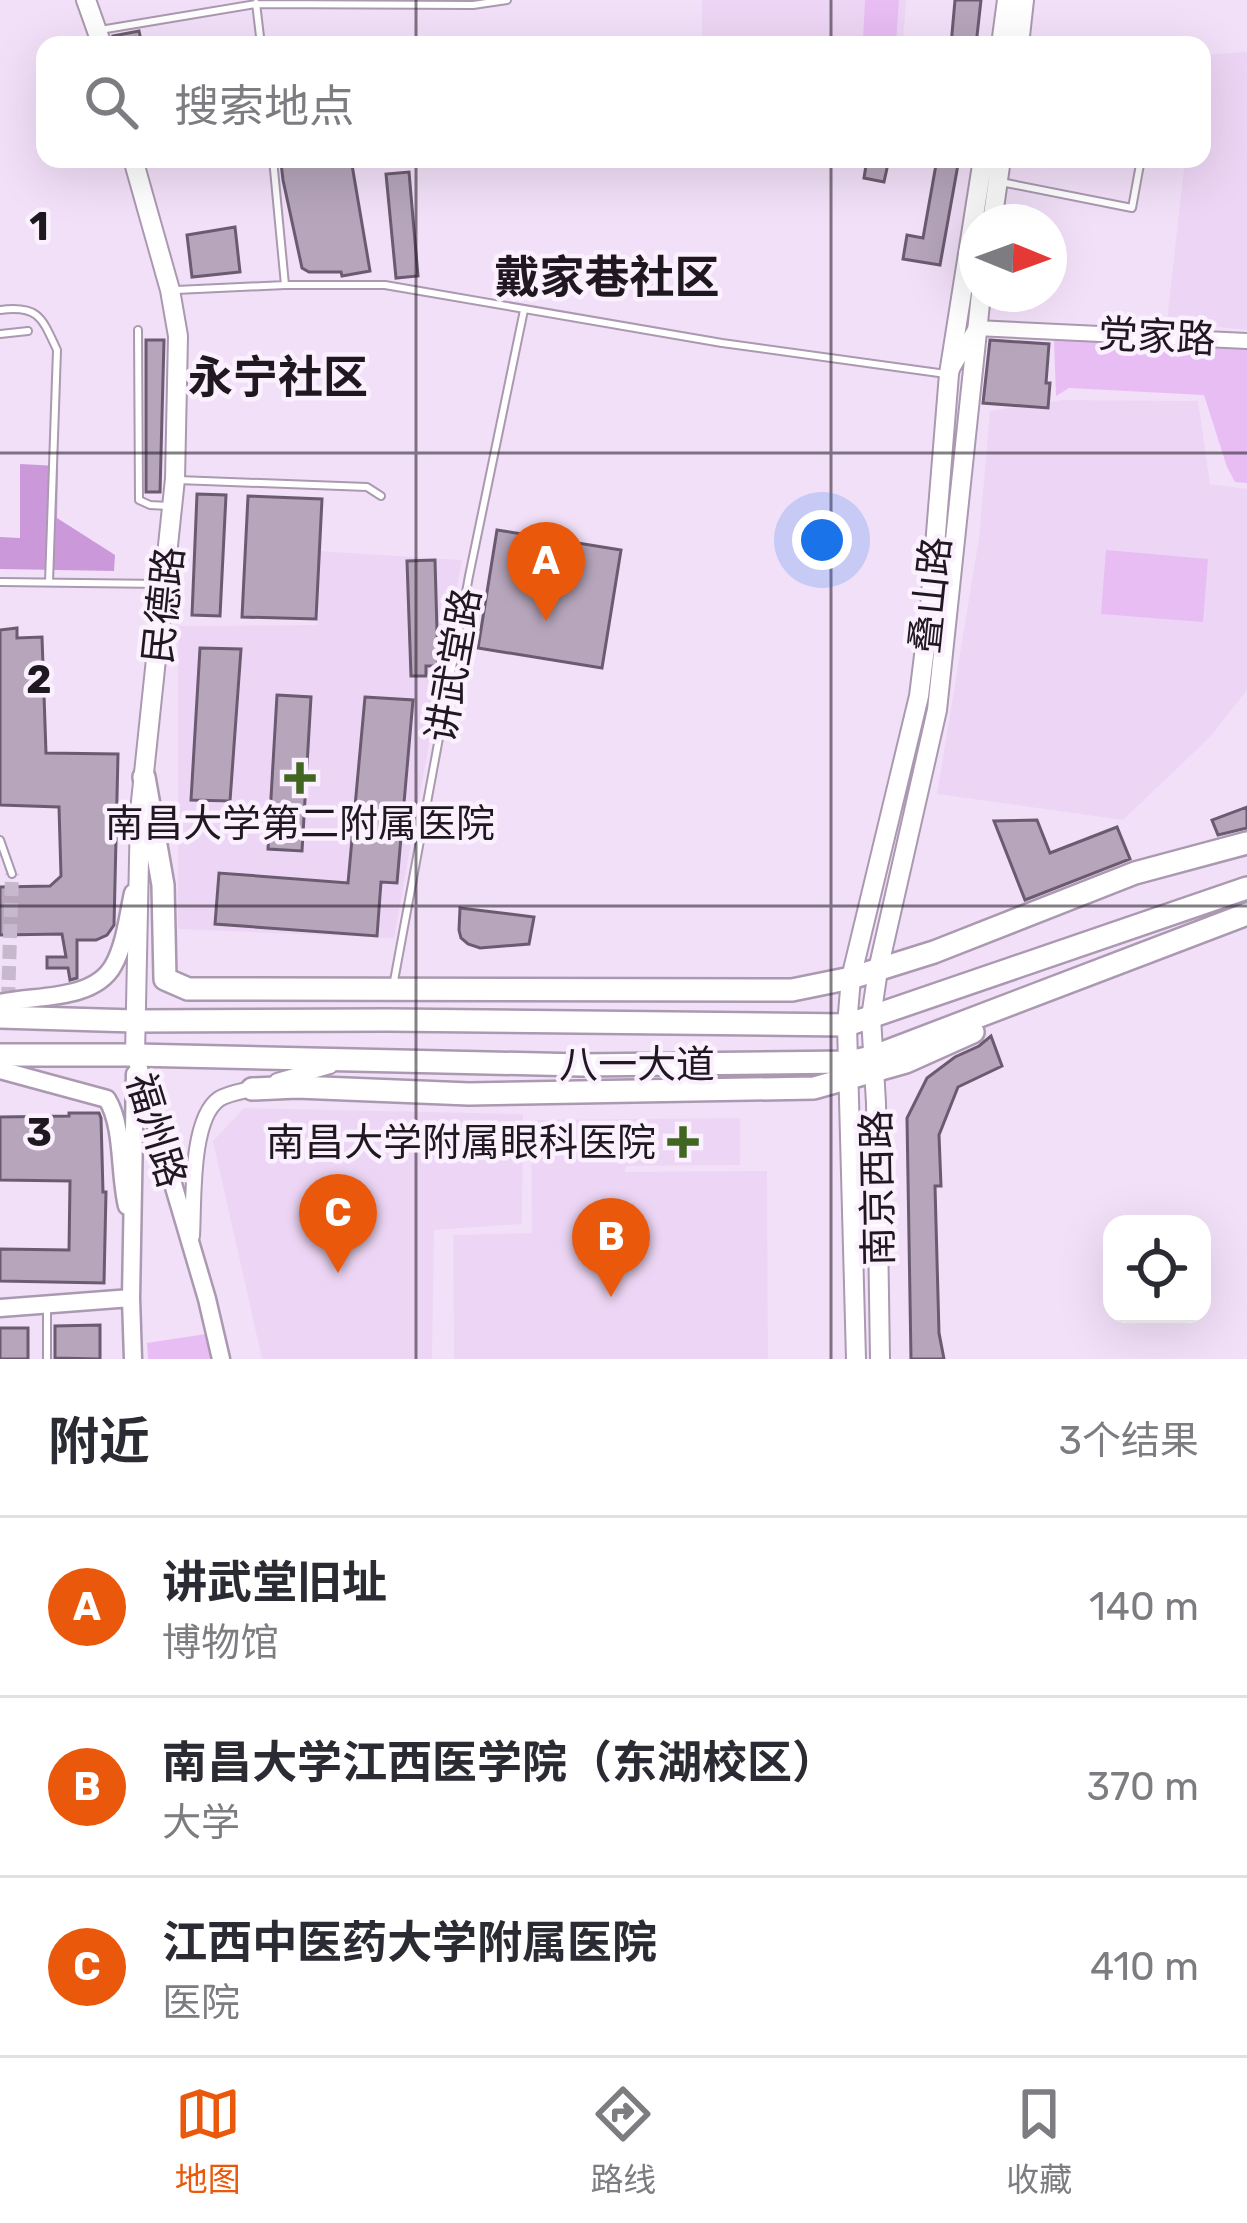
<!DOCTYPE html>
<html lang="zh">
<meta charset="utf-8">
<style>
:root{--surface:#fff;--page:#f2f2f3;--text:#2b2b33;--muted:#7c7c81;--line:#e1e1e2;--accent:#ea580c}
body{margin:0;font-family:Rubik,"Noto Sans SC",sans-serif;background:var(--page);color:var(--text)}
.controls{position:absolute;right:36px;bottom:36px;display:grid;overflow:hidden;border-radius:24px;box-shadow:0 12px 48px #0002}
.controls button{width:108px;height:108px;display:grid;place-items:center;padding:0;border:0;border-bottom:3px solid var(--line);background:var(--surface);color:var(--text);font:60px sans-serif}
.compass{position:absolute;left:959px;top:204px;width:108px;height:108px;border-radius:50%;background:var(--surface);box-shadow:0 12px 48px #0002;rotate:91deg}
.you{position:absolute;left:822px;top:540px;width:42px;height:42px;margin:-30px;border:9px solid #fff;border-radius:50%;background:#1a73e8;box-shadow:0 0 0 18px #1a73e833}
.badge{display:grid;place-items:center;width:78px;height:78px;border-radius:50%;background:var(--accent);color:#fff;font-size:39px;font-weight:700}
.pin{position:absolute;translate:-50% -99px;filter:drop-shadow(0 3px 6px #0008)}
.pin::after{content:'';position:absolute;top:63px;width:42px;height:36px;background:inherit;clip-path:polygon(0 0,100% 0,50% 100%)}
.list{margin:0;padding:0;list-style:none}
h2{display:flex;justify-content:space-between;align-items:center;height:156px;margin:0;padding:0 48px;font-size:51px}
h2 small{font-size:39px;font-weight:400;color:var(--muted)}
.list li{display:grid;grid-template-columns:78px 1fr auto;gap:36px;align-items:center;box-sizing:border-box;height:180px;padding:0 48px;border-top:3px solid var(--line)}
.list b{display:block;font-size:45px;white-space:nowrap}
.list p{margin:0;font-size:39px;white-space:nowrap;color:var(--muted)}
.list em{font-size:39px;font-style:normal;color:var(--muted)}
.icon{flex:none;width:66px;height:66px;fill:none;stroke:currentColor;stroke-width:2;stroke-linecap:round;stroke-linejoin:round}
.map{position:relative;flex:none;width:1247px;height:1359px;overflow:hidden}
.search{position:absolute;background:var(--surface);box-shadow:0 12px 48px #0002;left:36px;right:36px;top:36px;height:132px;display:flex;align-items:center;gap:30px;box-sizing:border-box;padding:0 42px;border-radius:24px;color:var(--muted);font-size:45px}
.sheet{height:696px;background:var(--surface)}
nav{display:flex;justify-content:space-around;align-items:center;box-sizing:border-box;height:168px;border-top:3px solid var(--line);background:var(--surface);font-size:33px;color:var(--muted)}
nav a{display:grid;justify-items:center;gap:6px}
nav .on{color:var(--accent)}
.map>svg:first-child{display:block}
</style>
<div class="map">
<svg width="1247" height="1359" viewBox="0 0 1247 1359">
<rect width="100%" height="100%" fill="#f2e0f8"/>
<path fill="#edd6f5" d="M702,0h204l-3,45h-201z
M1247,52v278l-80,-8 18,-163h17v-104z
M1062,400l136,1 12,83 37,5v201l-37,47 -87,83 -186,-26 42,-256 11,-127z
M319,551l143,9 -68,378 -216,-9v-303l140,-1z
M244,1108l279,6 -1,110 -88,6 -2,129h-170l-49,-218z
M740,1118v47l-114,1 -1,6 142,-1 1,188h-314l-1,-124 79,-2 -1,-113z"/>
<path fill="#e7bdf4" d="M865,0h34l-3,43 -33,-2z
M1054,340l193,8v135l-12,-1 -8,-15 -23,-72 -135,-7 -13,8z
M1106,550l102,9 -5,63 -102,-8z
M206,1334l5,25h-63l-1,-16z"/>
<path fill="#cb99da" d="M20,464l38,2 -1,52 58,37 -1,16 -114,-2v-32l20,1z"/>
<path fill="#b6a5bb" stroke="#6b5b70" stroke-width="3" d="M955,0h26l-5,45h-25z
M139,31l3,14h-27l-2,-9z
M292,159h59l19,112 -28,5 -1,-4h-32l-7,-4 -19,-88 -2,-17z
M867,159h22l-5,23 -20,-4z
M937,159h22l-19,106 -37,-6 4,-24 16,3z
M409,172l9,104 -22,2 -10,-104z
M235,227l5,45 -48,5 -5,-42z
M146,340h18l-4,152h-14z
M990,340l59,4 -3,39h4l-2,25 -65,-5z
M197,494l29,1 -6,121 -28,-1z
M248,496l74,3 -6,120 -74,-2z
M497,530l124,20 -19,118 -124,-20z
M435,560l3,106h-12v10h-15l-4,-115z
M17,628v10l25,-1 4,116 72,1 -4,171 -7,10 -11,5h-19v38l-7,2 -2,-12h-21v-11h19l-4,-23 -62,1v-48l50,-1 11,-10 -2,-69 -59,-2v-175z
M200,648l41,1 -11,152 -39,-1z
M277,695l34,2 -9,154 -34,-2z
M365,697l48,3 -16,183 -16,-1 -4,54 -162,-12 4,-51 129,10z
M1247,807v21l-29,7 -6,-15z
M1037,820l13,33 67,-26 13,32 -105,41 -31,-79z
M460,908l74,9 -5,27 -49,4 -12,-4 -7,-6 -2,-8z
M991,1036l11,30 -44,21 -19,48 2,51h-6l4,147 5,26h-33l-4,-241 20,-40 28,-21 24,-11z
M69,1113h30l2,5 2,74h3l-2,91 -104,-2v-32l69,1 1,-69 -70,-1v-63l69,-1z
M100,1325v34l-45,-1v-32z
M0,1328h28v31h-28z"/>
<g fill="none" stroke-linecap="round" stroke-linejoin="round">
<path stroke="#c8b8cd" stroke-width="14" stroke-dasharray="14 7" stroke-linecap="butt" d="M8,1001l4,-127"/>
<g stroke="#aa99b0" stroke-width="10">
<path id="service" d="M256,3l5,42
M100,30l156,-26 217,1 34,-5
M1001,182l131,26 9,-49
M285,285h100l337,58 224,31
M176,290l109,-5 -12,-126
M0,310c39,-5 42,8 57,40l-8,232
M138,330l1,170 11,5 19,1
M0,334l28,-3
M178,480l189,7 14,9
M0,582l162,2
M0,840l12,34
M394,981l75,-405 55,-266
M47,1308v51"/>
</g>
<g stroke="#aa99b0" stroke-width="18">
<path id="minor" d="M952,369l24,-41 271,13
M277,1081l53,-15
M192,1236c2,-34 -2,-117 27,-137 9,-6 25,-8 36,-11"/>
</g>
<g stroke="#aa99b0" stroke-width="21">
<path id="tertiary" d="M0,1003c35,-8 93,-2 113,-37 12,-21 15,-50 20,-73
M135,1055l72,244 14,60
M0,1070l107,29c17,28 12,74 20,107
M0,1308l131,-10
M133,1359l-2,-61 4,-224"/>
</g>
<g stroke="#aa99b0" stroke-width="22">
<path id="secondary" d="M86,0l16,45
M1001,45l6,-45
M1019,45l5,-45
M133,159l37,131 8,46 -3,143 -35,332 -5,244
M992,222l9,-63
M856,1359l-9,-334 4,-47 68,-282 11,-89 19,-233 34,-215
M880,1359l-4,-256 -5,-86 7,-47 59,-260 44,-416"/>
</g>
<g stroke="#aa99b0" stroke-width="26">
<path id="trunk" d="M144,777l19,108 2,94 23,10 604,1 59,-12 83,-26 201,-79 112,-30
M0,1017l134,4 253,-1 460,5 400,-137
M0,1055h135l446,10 267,-3 24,-5 375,-143
M252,1089l45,-2 172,7 345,-6 92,-26 67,-30"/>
</g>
<path stroke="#a799ac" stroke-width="3" stroke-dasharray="6 9" stroke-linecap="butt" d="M166,1099l4,15"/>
<use href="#service" stroke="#fff" stroke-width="6"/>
<use href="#minor" stroke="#fff" stroke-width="14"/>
<use href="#tertiary" stroke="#fff" stroke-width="16"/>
<use href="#secondary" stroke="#fff" stroke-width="18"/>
<use href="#trunk" stroke="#fff" stroke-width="21"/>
</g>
<path fill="none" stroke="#1f1821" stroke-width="3" stroke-opacity="0.55" d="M416,0v45M831,0v45M416,159v1200M831,159v1200M0,453h1247M0,906h1247"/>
<g fill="#406621" stroke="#fbf0fe" stroke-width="4.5">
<path d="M294 760h12v12h12v12h-12v12h-12v-12h-12v-12h12z"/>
<path d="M677 1124h12v12h12v12h-12v12h-12v-12h-12v-12h12z"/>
</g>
<g text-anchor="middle" stroke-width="9" stroke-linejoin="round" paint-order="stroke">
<g font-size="39" fill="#1f1821" stroke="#fbf0fe">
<text transform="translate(1157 336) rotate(3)" y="14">党家路</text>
<text transform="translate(930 595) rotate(-84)" y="14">叠山路</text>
<text transform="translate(163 605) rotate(-84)" y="14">民德路</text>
<text transform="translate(453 665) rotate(-80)" y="14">讲武堂路</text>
<text x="637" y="1078">八一大道</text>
<text transform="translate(157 1130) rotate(73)" y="14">福州路</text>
<text transform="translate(877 1188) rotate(-91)" y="14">南京西路</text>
</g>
<g font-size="39" fill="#1f1821" stroke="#fbf0fe">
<text x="300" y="837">南昌大学第二附属医院</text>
<text x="656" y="1156" text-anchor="end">南昌大学附属眼科医院</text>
</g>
<g font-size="45" font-weight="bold" fill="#1f1821" stroke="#fbf0fe">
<text x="607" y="293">戴家巷社区</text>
<text x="278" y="393">永宁社区</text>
</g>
</g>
<g font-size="39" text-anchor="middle" font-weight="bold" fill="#1f1821" stroke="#fbf0fe" stroke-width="9" stroke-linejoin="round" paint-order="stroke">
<text x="39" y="240">1</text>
<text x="39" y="693">2</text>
<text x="39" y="1146">3</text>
</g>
</svg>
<div class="controls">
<button><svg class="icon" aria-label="locate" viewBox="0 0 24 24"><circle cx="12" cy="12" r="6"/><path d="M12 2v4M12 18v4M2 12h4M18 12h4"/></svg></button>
</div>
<svg class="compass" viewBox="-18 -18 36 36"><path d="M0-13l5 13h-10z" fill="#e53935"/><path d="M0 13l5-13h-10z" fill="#7c7c81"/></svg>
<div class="you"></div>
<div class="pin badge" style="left:546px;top:621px">A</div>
<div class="pin badge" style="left:611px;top:1297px">B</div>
<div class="pin badge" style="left:338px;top:1273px">C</div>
<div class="search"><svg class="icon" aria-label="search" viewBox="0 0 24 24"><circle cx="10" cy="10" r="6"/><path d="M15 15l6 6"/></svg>搜索地点</div>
</div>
<section class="sheet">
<h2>附近<small>3个结果</small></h2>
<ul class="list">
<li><span class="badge">A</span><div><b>讲武堂旧址</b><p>博物馆</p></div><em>140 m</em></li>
<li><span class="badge">B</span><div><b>南昌大学江西医学院（东湖校区）</b><p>大学</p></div><em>370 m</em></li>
<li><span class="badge">C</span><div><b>江西中医药大学附属医院</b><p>医院</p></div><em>410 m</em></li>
</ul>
</section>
<nav>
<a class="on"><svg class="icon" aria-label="map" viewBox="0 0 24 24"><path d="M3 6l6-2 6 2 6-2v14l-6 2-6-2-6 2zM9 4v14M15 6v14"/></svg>地图</a>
<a><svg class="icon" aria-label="directions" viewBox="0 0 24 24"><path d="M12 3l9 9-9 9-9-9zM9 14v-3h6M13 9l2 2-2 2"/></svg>路线</a>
<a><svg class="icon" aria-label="saved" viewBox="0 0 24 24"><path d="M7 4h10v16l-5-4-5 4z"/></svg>收藏</a>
</nav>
